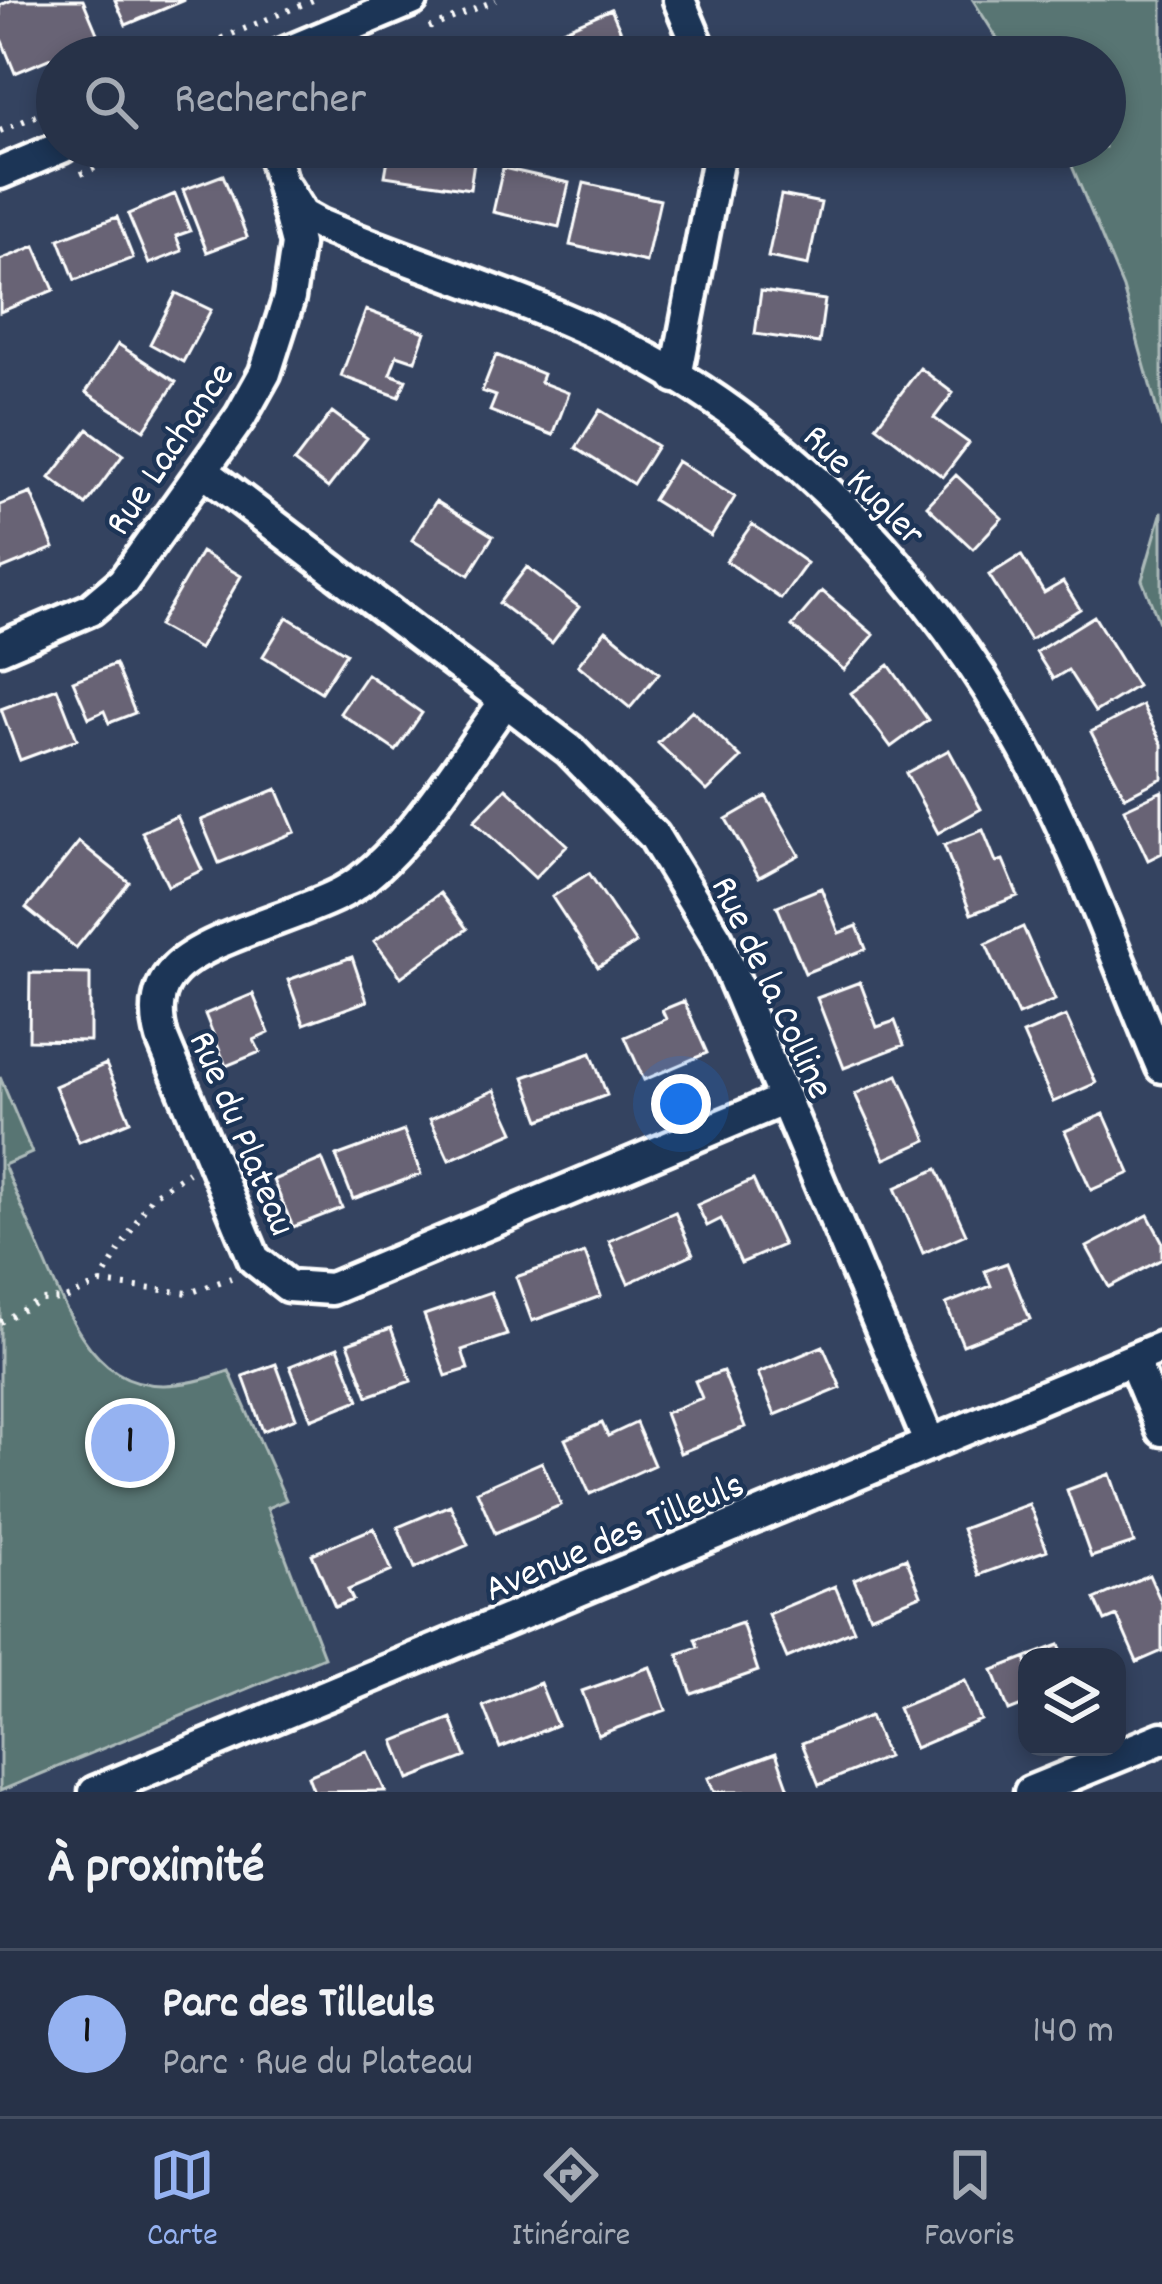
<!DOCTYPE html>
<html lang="fr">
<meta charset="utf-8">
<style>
:root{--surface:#273248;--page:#333e52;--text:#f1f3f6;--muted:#a4aab4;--line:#434d60;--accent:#95b2f1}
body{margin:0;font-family:Dekko,sans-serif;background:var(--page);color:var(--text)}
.controls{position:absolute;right:36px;bottom:36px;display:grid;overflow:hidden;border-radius:24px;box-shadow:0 6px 18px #0003}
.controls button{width:108px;height:108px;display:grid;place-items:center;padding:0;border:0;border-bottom:3px solid var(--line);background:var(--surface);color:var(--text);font:60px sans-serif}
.you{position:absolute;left:681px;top:1104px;width:42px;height:42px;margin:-30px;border:9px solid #fff;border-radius:50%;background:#1a73e8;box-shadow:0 0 0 18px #1a73e833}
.badge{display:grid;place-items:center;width:78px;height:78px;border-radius:50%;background:var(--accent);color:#111;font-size:39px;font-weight:700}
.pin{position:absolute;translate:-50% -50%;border:6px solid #fff;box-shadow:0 3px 12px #0006}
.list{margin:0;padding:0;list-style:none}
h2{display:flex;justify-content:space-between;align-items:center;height:156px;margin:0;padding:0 48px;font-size:51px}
h2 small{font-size:39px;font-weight:400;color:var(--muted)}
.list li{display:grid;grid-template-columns:78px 1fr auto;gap:36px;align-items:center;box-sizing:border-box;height:168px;padding:0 48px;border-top:3px solid var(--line)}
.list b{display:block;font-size:45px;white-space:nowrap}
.list p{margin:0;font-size:39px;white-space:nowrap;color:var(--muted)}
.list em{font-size:39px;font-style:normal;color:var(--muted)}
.icon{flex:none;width:66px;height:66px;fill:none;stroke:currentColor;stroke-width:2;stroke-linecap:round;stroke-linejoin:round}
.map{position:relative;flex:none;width:1162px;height:1792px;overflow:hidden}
.search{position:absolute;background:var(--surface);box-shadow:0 6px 18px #0003;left:36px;right:36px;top:36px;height:132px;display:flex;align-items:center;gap:30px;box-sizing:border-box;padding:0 42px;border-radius:66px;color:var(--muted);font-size:45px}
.sheet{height:324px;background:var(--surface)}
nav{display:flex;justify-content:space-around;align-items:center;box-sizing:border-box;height:168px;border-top:3px solid var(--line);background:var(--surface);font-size:33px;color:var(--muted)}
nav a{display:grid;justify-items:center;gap:6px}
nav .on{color:var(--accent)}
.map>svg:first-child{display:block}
</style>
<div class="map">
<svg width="1162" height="1792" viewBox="0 0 1162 1792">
<rect width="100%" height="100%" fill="#344360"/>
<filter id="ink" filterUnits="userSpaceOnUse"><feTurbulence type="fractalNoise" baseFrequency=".00833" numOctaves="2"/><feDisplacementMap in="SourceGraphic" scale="24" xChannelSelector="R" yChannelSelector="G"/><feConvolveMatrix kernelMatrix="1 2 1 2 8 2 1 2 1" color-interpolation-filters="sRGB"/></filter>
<g filter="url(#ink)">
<path fill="#587573" stroke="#acbab9" stroke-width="3" d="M973,0h189v428l-39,-140 -59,-141h41v-90h-96z
M1162,511v119l-20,-50z
M0,1077l32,76 -28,12c16,38 32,75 48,113 39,91 75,130 177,93l57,129 -19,8 57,149 -324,134z"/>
<path fill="#686474" stroke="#fff" stroke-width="3" d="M12,0h71l16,38 -84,35 -15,-37v-31z
M115,0h70l-59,25z
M611,9l18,41 -16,7h-51l-9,-23z
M390,147h86l-6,42 -85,-13z
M503,168l66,15 -10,44 -66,-15z
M223,175l24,62 -40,15 -24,-62z
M584,183l76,17 -14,62 -76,-17z
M175,194l15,37 -14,5 6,15 -33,13 -21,-50z
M781,195l40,8 -13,62 -40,-8z
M117,217l16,41 -58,22 -16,-41z
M35,246l19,44 -54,22v-52z
M761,291l64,9 -6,43 -64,-9z
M176,293l35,17 -28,52 -33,-18z
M366,310l59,22 -10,29 -18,-6 -7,19 16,6 -7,17 -58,-21z
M118,344l58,38 -32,48 -58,-38z
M496,355l47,19 -3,8 29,11 -16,42 -63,-24 6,-15 -14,-5z
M920,368l33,25 -19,25 35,25 -26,34 -67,-51z
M600,410l57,36 -24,38 -57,-36z
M332,412l35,26 -39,50 -34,-26z
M88,429l35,26 -37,50 -36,-27z
M677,461l58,36 -24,39 -58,-36z
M956,475l46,43 -29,31 -46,-43z
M31,493l23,55 -54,22v-65z
M436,501l57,35 -24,39 -57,-35z
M752,524l55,39 -26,36 -55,-38z
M201,552l40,24 -42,73 -41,-23z
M1021,555l23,38 19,-11 17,27 -50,31 -41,-65z
M527,567l52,40 -27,36 -53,-40z
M822,591l52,44 -30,35 -52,-44z
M1094,616l43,70 -42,26 -27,-42 -15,9 -17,-27z
M287,617l59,36 -25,39 -58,-36z
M606,630l53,43 -29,35 -52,-43z
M115,664l20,49 -26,10 -5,-12 -15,7 -16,-37z
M889,665l39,55 -37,27 -40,-54z
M367,674l55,39 -26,38 -56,-38z
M57,688l20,51 -57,21 -19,-51z
M1142,705l20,39v34l-37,19 -34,-65z
M692,710l49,48 -34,33 -49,-48z
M949,750l32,59 -43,24 -32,-60z
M506,788l61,57 -32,33 -61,-57z
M277,789l18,43 -76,31 -18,-43z
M1162,791v62l-14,7 -24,-51z
M766,796l33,59 -40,22 -33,-58z
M177,816l25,54 -34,16 -26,-54z
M983,830l13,32 7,-2 15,36 -47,18 -27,-69z
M79,842l50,40 -53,66 -50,-40z
M589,873l47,70 -38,24 -46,-70z
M821,888l18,45 18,-7 9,23 -61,24 -28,-67z
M440,893l27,36 -66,48 -27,-36z
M1023,927l32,73 -37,15 -32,-71z
M352,957l15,44 -63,23 -16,-44z
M30,973l60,1v67l-61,-1z
M860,982l17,45 18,-6 9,24 -60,23 -27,-70z
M253,994l16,39 -15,7 6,12 -34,14 -21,-52z
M684,1001l23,52 -63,27 -19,-43 41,-18 -4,-9z
M1066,1016l30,67 -43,19 -30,-68z
M591,1053l16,42 -67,25 -16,-43z
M106,1064l24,57 -51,21 -24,-56z
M898,1075l29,65 -42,19 -30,-65z
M495,1090l19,42 -65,28 -19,-41z
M1104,1114l26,59 -39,17 -26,-59z
M404,1131l17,43 -68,25 -17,-43z
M322,1159l20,49 -49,19 -20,-47z
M937,1169l29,65 -43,19 -28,-65z
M753,1180l30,65 -42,18 -20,-44 -14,7 -10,-21z
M675,1212l18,42 -65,29 -19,-42z
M1148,1215l14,26v18l-53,28 -22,-40z
M585,1253l16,43 -69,25 -16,-44z
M1007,1263l23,56 -67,26 -17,-41 45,-18 -6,-15z
M491,1292l16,43 -45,15 6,19 -22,7 -22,-61z
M391,1328l20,53 -43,15 -20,-53z
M823,1346l18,42 -66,27 -17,-42z
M338,1347l21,53 -48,19 -21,-53z
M276,1364l20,54 -33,13 -20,-55z
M723,1371l22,56 -65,26 -15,-40 37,-15 -7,-17z
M602,1423l6,13 28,-13 18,42 -64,29 -25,-55z
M542,1462l19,43 -66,28 -18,-42z
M1110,1474l24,69 -43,14 -24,-67z
M1029,1504l18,46 -68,25 -17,-46z
M450,1505l18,40 -53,23 -17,-41z
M374,1528l18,43 -44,19 5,10 -18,7 -23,-53z
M906,1558l15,37 -51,21 -16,-37z
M1149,1575l13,29v47l-25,11 -20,-46 -12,5 -10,-22z
M835,1586l19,44 -67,28 -19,-44z
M742,1623l16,48 -66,23 -14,-40 20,-7 -3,-8z
M1059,1645l5,12h-37z
M1027,1657v47l-18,7 -16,-41z
M650,1667l16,43 -68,25 -16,-44z
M965,1680l16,40 -66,28 -17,-40z
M540,1683l17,42 -57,23 -17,-42z
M870,1716l17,41 -68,28 -17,-42z
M451,1718l15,39 -57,22 -15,-38z
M367,1751l18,40 -71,1 -6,-16z
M776,1753l14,39h-76l-6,-14z"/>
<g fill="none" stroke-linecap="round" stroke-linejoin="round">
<g stroke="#fff" stroke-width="39">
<path id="minor" d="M679,0l24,57
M276,57l136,-57
M0,173l62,-26
M286,189l16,26 18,10c103,43 213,75 313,126 165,85 303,237 391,398 55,101 93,213 138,318
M676,377l44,-230
M203,471l367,279 84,86 63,103 213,505
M0,648l91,-39 32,-27 118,-166 24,-43 24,-75 8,-54 -25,-97
M505,702c-43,57 -100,156 -162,190 -44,24 -136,45 -168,77 -20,20 -20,44 -13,69l92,221 34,27 43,3 454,-190
M1133,1360l29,70
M95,1792l1067,-445
M1030,1792l132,-54"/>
</g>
<path stroke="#fff" stroke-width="6" stroke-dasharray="3 9" stroke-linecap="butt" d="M429,28l67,-28
M177,57l136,-57
M0,131l57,-24
M81,174l63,-27
M100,1283l89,10 42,-15
M0,1322l41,-22 24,-1 35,-16 51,-86 37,-25"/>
<use href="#minor" stroke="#1d3557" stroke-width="30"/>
</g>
</g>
<g text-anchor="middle" stroke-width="9" stroke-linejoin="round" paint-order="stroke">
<g font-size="39" fill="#fff" stroke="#1d3557">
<text transform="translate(167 447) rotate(-56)" y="14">Rue Lachance</text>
<text transform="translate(866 483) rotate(45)" y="14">Rue Kugler</text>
<text transform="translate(775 986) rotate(65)" y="14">Rue de la Colline</text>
<text transform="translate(245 1132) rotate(67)" y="14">Rue du Plateau</text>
<text transform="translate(613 1534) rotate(-23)" y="14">Avenue des Tilleuls</text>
</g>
</g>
</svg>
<div class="controls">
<button><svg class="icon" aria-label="layers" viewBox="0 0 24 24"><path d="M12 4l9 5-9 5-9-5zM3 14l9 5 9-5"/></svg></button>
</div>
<div class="you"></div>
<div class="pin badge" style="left:130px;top:1443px">1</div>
<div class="search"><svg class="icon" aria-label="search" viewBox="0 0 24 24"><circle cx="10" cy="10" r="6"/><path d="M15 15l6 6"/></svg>Rechercher</div>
</div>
<section class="sheet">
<h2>À proximité<small></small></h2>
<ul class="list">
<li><span class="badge">1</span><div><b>Parc des Tilleuls</b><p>Parc · Rue du Plateau</p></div><em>140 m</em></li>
</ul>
</section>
<nav>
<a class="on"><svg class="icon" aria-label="map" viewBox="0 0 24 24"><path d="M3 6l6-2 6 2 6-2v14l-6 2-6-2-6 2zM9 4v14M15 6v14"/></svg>Carte</a>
<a><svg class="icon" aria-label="directions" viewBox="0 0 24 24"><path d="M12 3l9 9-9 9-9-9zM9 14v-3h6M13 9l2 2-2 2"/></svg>Itinéraire</a>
<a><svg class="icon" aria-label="saved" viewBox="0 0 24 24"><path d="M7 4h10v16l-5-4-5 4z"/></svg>Favoris</a>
</nav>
